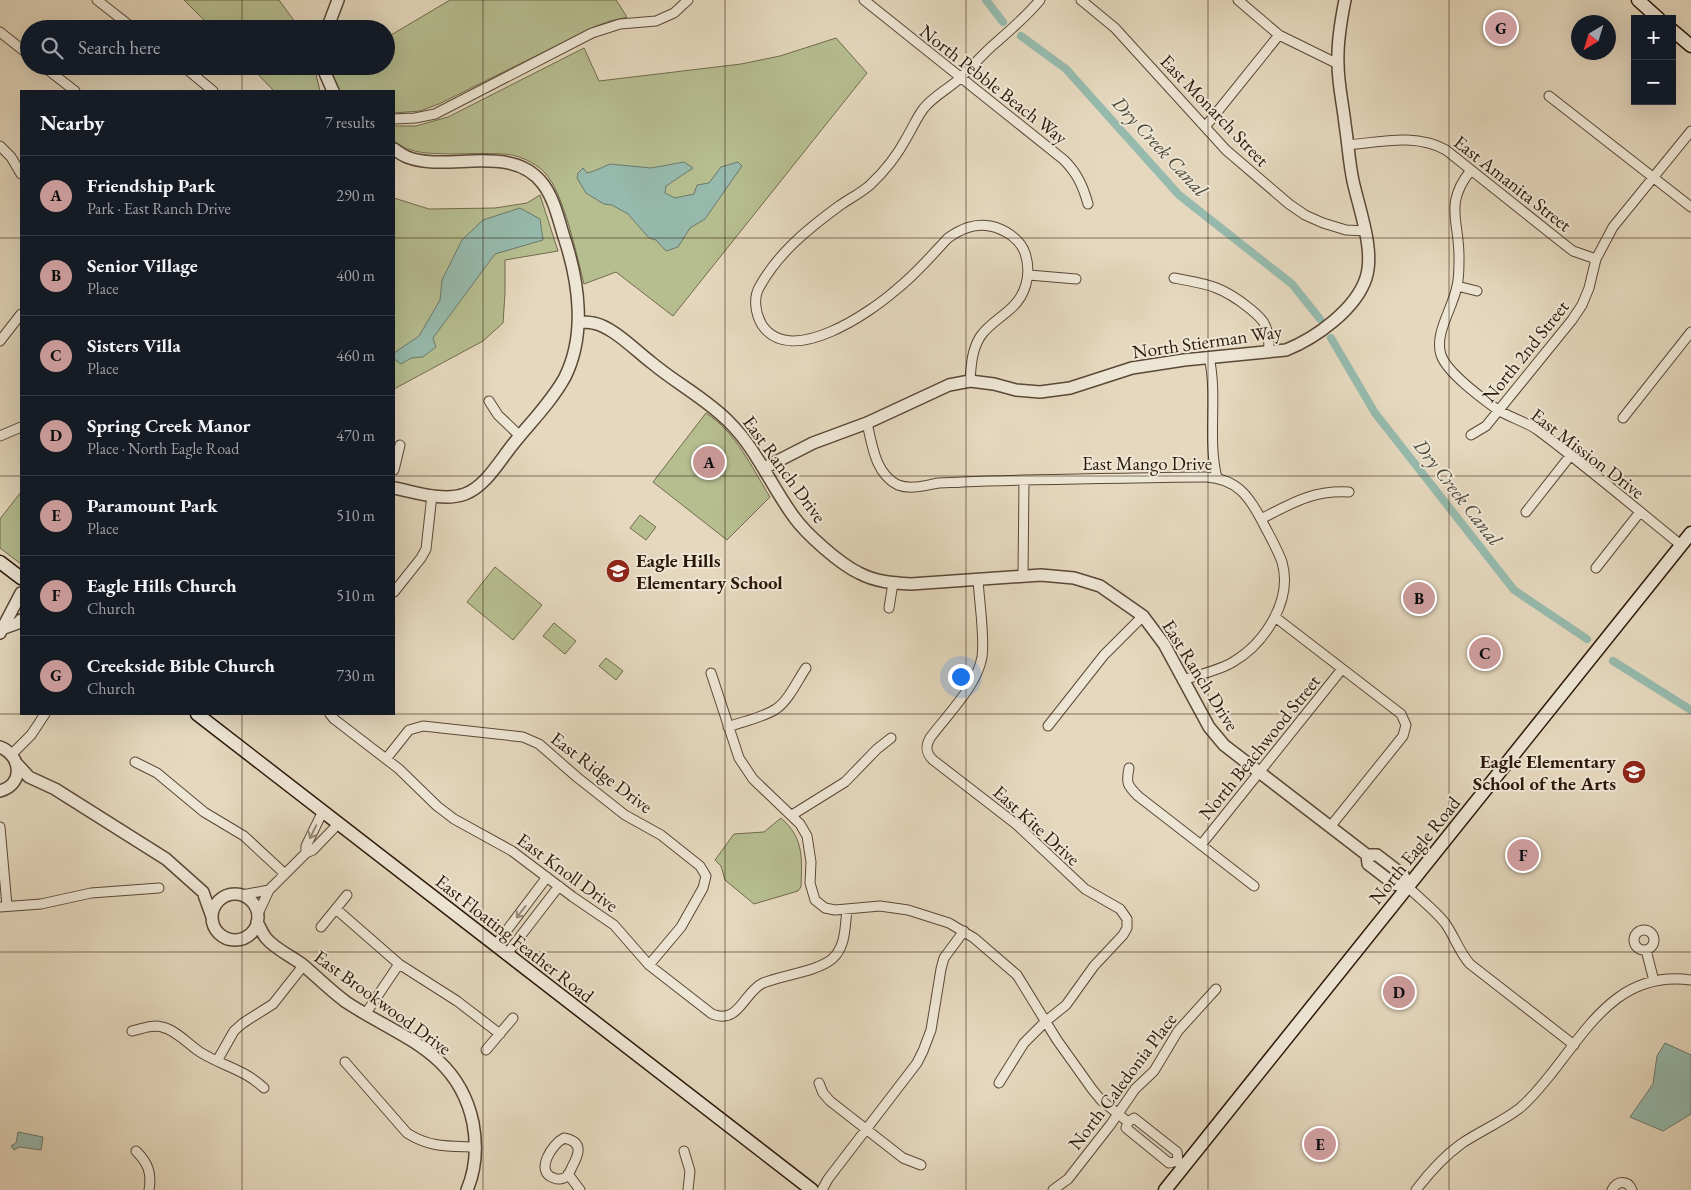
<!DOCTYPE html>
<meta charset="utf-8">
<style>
:root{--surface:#171b24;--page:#242831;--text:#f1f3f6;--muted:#9ea1a6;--line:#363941;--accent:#c59692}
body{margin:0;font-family:"EB Garamond",serif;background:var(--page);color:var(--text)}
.controls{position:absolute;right:15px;top:15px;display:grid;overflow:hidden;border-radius:0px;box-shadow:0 5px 20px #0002}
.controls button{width:45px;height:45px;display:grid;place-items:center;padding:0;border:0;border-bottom:1px solid var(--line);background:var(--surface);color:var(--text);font:25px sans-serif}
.compass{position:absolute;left:1571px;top:15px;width:45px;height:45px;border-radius:50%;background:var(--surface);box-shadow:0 5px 20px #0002;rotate:218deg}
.you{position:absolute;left:960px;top:676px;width:18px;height:18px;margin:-12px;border:4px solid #fff;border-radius:50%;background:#1a73e8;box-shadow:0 0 0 8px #1a73e833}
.badge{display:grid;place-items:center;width:32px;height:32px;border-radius:50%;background:var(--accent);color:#111;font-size:16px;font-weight:700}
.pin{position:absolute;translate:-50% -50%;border:2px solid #fff;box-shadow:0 1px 5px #0006}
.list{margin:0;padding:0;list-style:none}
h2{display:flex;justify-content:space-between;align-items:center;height:65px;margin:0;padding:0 20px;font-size:21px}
h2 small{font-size:16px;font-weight:400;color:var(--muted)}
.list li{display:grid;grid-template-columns:32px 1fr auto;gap:15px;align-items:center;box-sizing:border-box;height:80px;padding:0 20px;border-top:1px solid var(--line)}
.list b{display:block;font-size:19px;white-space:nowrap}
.list p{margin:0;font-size:16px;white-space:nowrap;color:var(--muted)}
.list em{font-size:16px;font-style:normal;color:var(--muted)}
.icon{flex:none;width:28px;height:28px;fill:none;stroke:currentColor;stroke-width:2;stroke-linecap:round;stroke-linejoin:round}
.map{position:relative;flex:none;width:1691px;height:1190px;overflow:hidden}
.search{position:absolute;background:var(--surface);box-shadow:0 5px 20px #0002;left:20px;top:20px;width:375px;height:55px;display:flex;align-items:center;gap:12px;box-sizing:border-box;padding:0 18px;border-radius:28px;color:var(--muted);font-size:19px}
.panel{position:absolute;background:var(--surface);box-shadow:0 5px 20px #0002;left:20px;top:90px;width:375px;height:625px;border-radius:0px}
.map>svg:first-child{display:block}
</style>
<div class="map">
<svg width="1691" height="1190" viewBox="0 0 1691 1190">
<rect width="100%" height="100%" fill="#e5d8be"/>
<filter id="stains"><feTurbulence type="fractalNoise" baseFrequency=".004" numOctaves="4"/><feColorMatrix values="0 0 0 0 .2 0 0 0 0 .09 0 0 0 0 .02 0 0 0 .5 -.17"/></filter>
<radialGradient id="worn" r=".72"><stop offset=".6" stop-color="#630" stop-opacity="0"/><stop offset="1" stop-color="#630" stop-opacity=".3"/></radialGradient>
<path fill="#b6be90" stroke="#716b4c" d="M184,0h95l21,29h-87z
M450,0h166l11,17 -17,4 -16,6 -155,77 -19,7 -26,2v-22h-55l-4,-8 -4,-17h55v-28z
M836,38l31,35 -194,243 -57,-44 -32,12c-7,-27 -20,-91 -39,-111 -7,-8 -19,-14 -29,-17 -12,-4 -50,-2 -64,-2 -23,-1 -39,1 -58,-13v-15h22l32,-9 136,-69 15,33 142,-17 39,-8z
M250,66h64l6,25h-46z
M540,195l18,56 -53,9v33l-2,30 -20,18 -89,48v-191l35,11 66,-1 32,-5z
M706,413c30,19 46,55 64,84l-43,43 -74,-58z
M21,492v72l-21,-16v-29z
M640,515l16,12 -10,13 -16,-12z
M495,567l47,38 -29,35 -46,-38z
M554,623l22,18 -11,13 -22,-18z
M606,658l17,13 -7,9 -17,-14z
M781,818c23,20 21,40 20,69l-3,4 -44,13 -29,-24 -4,-14 -6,-6 19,-26 30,-2z"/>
<path fill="#96baad" stroke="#6c796b" d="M684,162l9,6 -27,18 -1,7 10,5 19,-4 3,-9 12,-2 12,-16 17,-5 4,4 -37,53 -15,9 -12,19 -12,4 -10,-11 -7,-2 -21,-24 -16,-9 -8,-1 -18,-11 -9,-15 1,-5 5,-5 4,5 7,-2 16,-7 41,4z
M520,208l20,11 3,21 -48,14 -62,84 3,9 -13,10 -12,1 -10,6 -7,-5v-6l25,-17 21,-36 2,-20 20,-40 21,-20z
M1665,1043l26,12v59l-28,17 -33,-14 23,-33 4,-28z
M18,1132l25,5 -2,13 -22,-3 -5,3 -3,-4 5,-3z"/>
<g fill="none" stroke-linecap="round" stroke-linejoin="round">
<path stroke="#96baad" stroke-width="8" d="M986,0l17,22
M1021,36l45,33 113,126 113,89 28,35
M1331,338l44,75 139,177 73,49
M1613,661l78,49"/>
<g stroke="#5a4836" stroke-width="11">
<path id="minor" d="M97,0l37,29
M864,0l200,160c13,13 19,26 24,44
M1081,0l34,28 111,122 63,54 16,11 18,8 23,7 20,1
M1238,0l41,35 59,29
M0,32l29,23
M43,66l32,25
M183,66l30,25
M1549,96l142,111
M394,119l21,-1 20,-4 157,-81 28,-9 36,-3 18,-8 14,-13
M1205,127l74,-92
M1348,145c34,-3 67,-12 98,5l118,94 9,7 23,8
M0,146l11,11 10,17
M1471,170c-28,35 -11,51 -12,90 0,8 0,18 -2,26 -4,22 -23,47 -16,69 6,18 42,44 57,55 13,8 29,12 41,21 48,36 95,76 142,114
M1029,275l47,4
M1174,278c33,6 48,8 75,30 6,5 13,10 16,17 4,8 4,18 4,27
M1457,286l20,5
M0,341l21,-27
M1209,357c9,40 -2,81 8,121
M970,381c1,-16 2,-31 10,-44 7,-11 19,-18 28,-26 18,-14 24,-37 17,-58 -5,-14 -20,-24 -35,-27 -16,-3 -29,3 -42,12 -17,18 -32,36 -51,51 -26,23 -106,79 -135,36 -7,-12 -9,-28 -2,-39 19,-34 49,-58 79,-80 10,-7 22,-13 31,-21 15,-14 28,-31 37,-48 6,-10 10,-20 17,-29 10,-12 24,-19 35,-29 11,-10 21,-22 32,-32 17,-15 34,-29 49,-47
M489,401l9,14 22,21
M1623,418l68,-86
M867,423c5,21 8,51 31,62 13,5 28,0 41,-2 8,-1 15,0 23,-1 81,-3 163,-4 244,-5 31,2 43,19 56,44 7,14 15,27 20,41 11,38 -17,81 -49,100 -13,8 -35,13 -50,18
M1471,435l15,-9 86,-106 10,-15 7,-17 7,-29 17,-32 78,-96
M0,436l21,-9
M394,470l6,-25
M1526,512l44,-56
M1261,519c31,-16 52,-29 88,-27
M1596,568l44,-56
M1023,576l1,-96
M978,579c1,22 7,57 4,78 -5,29 -35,58 -52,81 -5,9 -4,15 3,22l84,65 68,64 35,20 7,10v9l-4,7 -29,31 -28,39 -20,16 -22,22 -25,40
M394,592l27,-34 5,-9 6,-54
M889,608l4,-25
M1275,617l126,97 5,11 -3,11 -73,91
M711,673l28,85 14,21 47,45 7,12 4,26 -1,21 5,17 10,8 10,2 45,-4 28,4 41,13 25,15 43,37 40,65 35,49 9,11 27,22
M330,714l4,5 65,50 38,37 17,13 58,32 61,46 41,28 35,40 63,49c27,11 31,-21 51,-31 19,-8 53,-11 69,-24 14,-12 13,-33 15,-50
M1048,726l56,-71 39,-39
M728,727c16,-6 34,-9 48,-18 13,-9 21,-28 30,-41
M12,754l19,-19 14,-21
M386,759l23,-29 14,-4 100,11 16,7 39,34 47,37 36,20 39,31 6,10 -3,12 -22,39 -32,38
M135,762l22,11 47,39 40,24 41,38
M1129,768c-3,15 -2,17 9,28l116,90
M792,815l53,-33 32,-33 14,-11
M0,827l7,79
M1201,845l141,-176
M306,853v-7l17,-35
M1408,887c12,12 27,23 37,36 10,14 14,29 25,41l104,81
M242,895l27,-5
M0,907l41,-3 50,-11 68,-5
M336,909l63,55 58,37 43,33
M257,916l12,-26 37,-37 7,-3 26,-27
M321,927l26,-32
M1634 940a10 10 0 1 1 20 0a10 10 0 1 1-20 0Z
M495,946l52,-69
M1646,950l8,31
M506,955l53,-69
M366,1013l33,-49
M132,1031c10,-2 19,-7 30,-4 14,3 26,17 38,25 22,14 44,17 64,36
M486,1050l27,-32
M217,1061l17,-30 9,-8 30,-19 30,-38
M345,1062l62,71c23,15 42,13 69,14
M819,1083l4,10 7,8 73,57 18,7
M1134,1118l43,34 1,9 -9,2 -43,-35 2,-6z
M564,1138c20,4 15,16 8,29 -2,4 -3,8 -6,10 -3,2 -9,3 -12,1 -20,-6 -2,-34 10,-40z
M136,1151c12,12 16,22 13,39
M684,1151l6,20 -2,19
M568,1174l12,16
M822,1190l6,-11 89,-116 6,-12 8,-21 10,-61 3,-11 20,-27
M1053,1190l15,-11 43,-55 24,-35 19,-18 24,-40 38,-42
M1416,1190c13,-17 27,-33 45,-46 19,-13 41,-22 59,-36 12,-10 21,-22 31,-34 38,-48 69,-104 140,-94
M1612,1190c5,-10 16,-10 20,0"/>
</g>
<g stroke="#5a4836" stroke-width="14">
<path id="tertiary" d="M327,29l11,-29
M324,66l1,7 8,18
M394,149c4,3 8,6 13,8 40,16 105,-15 136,27 12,16 16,38 22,56 14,43 21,95 0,137 -13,24 -34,45 -51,66 -14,17 -28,43 -49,51 -22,8 -49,-2 -71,-6
M578,322c5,0 10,0 15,1 19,3 43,28 59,40 25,21 55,36 78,60 27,27 41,63 64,94 12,17 46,47 65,56 17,9 34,10 52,11l130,-9 33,3 26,8 43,30 21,28 45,83 15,18 143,110h10l26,20 5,12 -14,-3 -26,-20 -1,-9
M764,468l49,-25 54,-20 82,-38 21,-4 24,3 22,6 24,2 30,-4 62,-20 52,-8 102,-10c30,-12 70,-41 80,-72 9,-28 -7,-69 -13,-97 -4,-19 -5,-38 -8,-57 -2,-19 -7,-40 -7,-60 -1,-21 3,-44 7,-64
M4,628l14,-5 3,-3
M0,633l21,-40
M0,747c21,8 25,37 0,44
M17,764l12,13 26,12 111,70 37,33 9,25
M212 917a23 23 0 1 1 46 0a23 23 0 1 1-46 0Z
M257,922c3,5 5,11 9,16 9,11 25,18 37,27 14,12 28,26 43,37 53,35 112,49 127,121 4,22 3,46 -6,67"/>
</g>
<g stroke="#2c1809" stroke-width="15">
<path id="secondary" d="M1638,0l21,19
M1672,30l19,16
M0,562l21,16
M197,714l615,476
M1165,1190l526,-657"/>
</g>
<use href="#minor" stroke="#eee6d5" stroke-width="9"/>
<use href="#tertiary" stroke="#eee6d5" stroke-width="11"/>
<use href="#secondary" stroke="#eee6d5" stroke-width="12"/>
</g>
<defs><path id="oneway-shaft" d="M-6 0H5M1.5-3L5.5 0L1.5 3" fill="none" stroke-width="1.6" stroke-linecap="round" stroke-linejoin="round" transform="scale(1.25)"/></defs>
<g stroke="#978979">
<use href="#oneway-shaft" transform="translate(313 832) rotate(116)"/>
<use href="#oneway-shaft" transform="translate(521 912) rotate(128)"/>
</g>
<path fill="none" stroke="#2c1809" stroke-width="1" stroke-opacity="0.55" d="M242,0v29M483,0v1190M725,0v1190M966,0v1190M1208,0v1190M1449,0v1190M242,66v25M0,238h21M394,238h1297M0,476h21M394,476h1297M0,714h1691M242,714v476M0,952h1691"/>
<defs>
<g id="school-disc" transform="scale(1.25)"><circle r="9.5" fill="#8f2418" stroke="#eee6d5"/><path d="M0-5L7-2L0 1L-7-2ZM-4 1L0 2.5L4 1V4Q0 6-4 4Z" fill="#fff"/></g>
</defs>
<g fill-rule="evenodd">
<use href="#school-disc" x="618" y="571"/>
<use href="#school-disc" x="1634" y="772"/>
</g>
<g text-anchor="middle" stroke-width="4" stroke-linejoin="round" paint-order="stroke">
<g font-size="19" fill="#2c1809" stroke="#eee6d5">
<text transform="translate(994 84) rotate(38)" y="7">North Pebble Beach Way</text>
<text transform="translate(1215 110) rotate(46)" y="7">East Monarch Street</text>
<text transform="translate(1513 183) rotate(38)" y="7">East Amanita Street</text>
<text transform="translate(1207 341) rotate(-8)" y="7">North Stierman Way</text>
<text transform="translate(1525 351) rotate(-51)" y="7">North 2nd Street</text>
<text transform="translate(1588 453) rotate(37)" y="7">East Mission Drive</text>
<text x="1147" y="470">East Mango Drive</text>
<text transform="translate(785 469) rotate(54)" y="7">East Ranch Drive</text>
<text transform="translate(1201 675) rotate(58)" y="7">East Ranch Drive</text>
<text transform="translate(1259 747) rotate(-51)" y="7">North Beachwood Street</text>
<text transform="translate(602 772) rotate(37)" y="7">East Ridge Drive</text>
<text transform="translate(1037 825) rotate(42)" y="7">East Kite Drive</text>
<text transform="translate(1414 850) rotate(-51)" y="7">North Eagle Road</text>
<text transform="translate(568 872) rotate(36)" y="7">East Knoll Drive</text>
<text transform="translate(515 938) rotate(38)" y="7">East Floating Feather Road</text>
<text transform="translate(383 1002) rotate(36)" y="7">East Brookwood Drive</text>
<text transform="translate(1122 1081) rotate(-53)" y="7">North Caledonia Place</text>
</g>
<g font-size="19" font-weight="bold" fill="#2c1809" stroke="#eee6d5" text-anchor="start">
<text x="636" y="567">Eagle Hills<tspan x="636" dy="22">Elementary School</tspan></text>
<text x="1616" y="768" text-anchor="end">Eagle Elementary<tspan x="1616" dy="22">School of the Arts</tspan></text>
</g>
<g font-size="20" font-style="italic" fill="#4c493a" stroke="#eee6d5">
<text transform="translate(1160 146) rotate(47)" y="7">Dry Creek Canal</text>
<text transform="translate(1458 492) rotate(52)" y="7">Dry Creek Canal</text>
</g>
</g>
<rect width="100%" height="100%" filter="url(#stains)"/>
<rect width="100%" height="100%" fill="url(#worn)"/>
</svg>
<div class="controls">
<button>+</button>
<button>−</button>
</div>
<svg class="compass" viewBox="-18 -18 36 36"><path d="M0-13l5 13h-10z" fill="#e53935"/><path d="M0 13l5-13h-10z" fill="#9ea1a6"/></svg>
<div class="you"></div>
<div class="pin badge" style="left:709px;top:462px">A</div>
<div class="pin badge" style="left:1419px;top:598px">B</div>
<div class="pin badge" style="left:1485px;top:653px">C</div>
<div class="pin badge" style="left:1399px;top:992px">D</div>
<div class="pin badge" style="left:1320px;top:1144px">E</div>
<div class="pin badge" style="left:1523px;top:855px">F</div>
<div class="pin badge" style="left:1501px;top:28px">G</div>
<div class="search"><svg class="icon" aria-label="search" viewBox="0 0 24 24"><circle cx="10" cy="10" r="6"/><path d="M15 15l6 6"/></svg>Search here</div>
<section class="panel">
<h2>Nearby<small>7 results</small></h2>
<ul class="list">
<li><span class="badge">A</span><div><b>Friendship Park</b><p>Park · East Ranch Drive</p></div><em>290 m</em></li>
<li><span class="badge">B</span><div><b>Senior Village</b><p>Place</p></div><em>400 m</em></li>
<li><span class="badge">C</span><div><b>Sisters Villa</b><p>Place</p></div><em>460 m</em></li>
<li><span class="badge">D</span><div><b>Spring Creek Manor</b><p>Place · North Eagle Road</p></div><em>470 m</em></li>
<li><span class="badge">E</span><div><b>Paramount Park</b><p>Place</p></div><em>510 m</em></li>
<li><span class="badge">F</span><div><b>Eagle Hills Church</b><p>Church</p></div><em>510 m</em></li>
<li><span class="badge">G</span><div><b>Creekside Bible Church</b><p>Church</p></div><em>730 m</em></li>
</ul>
</section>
</div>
